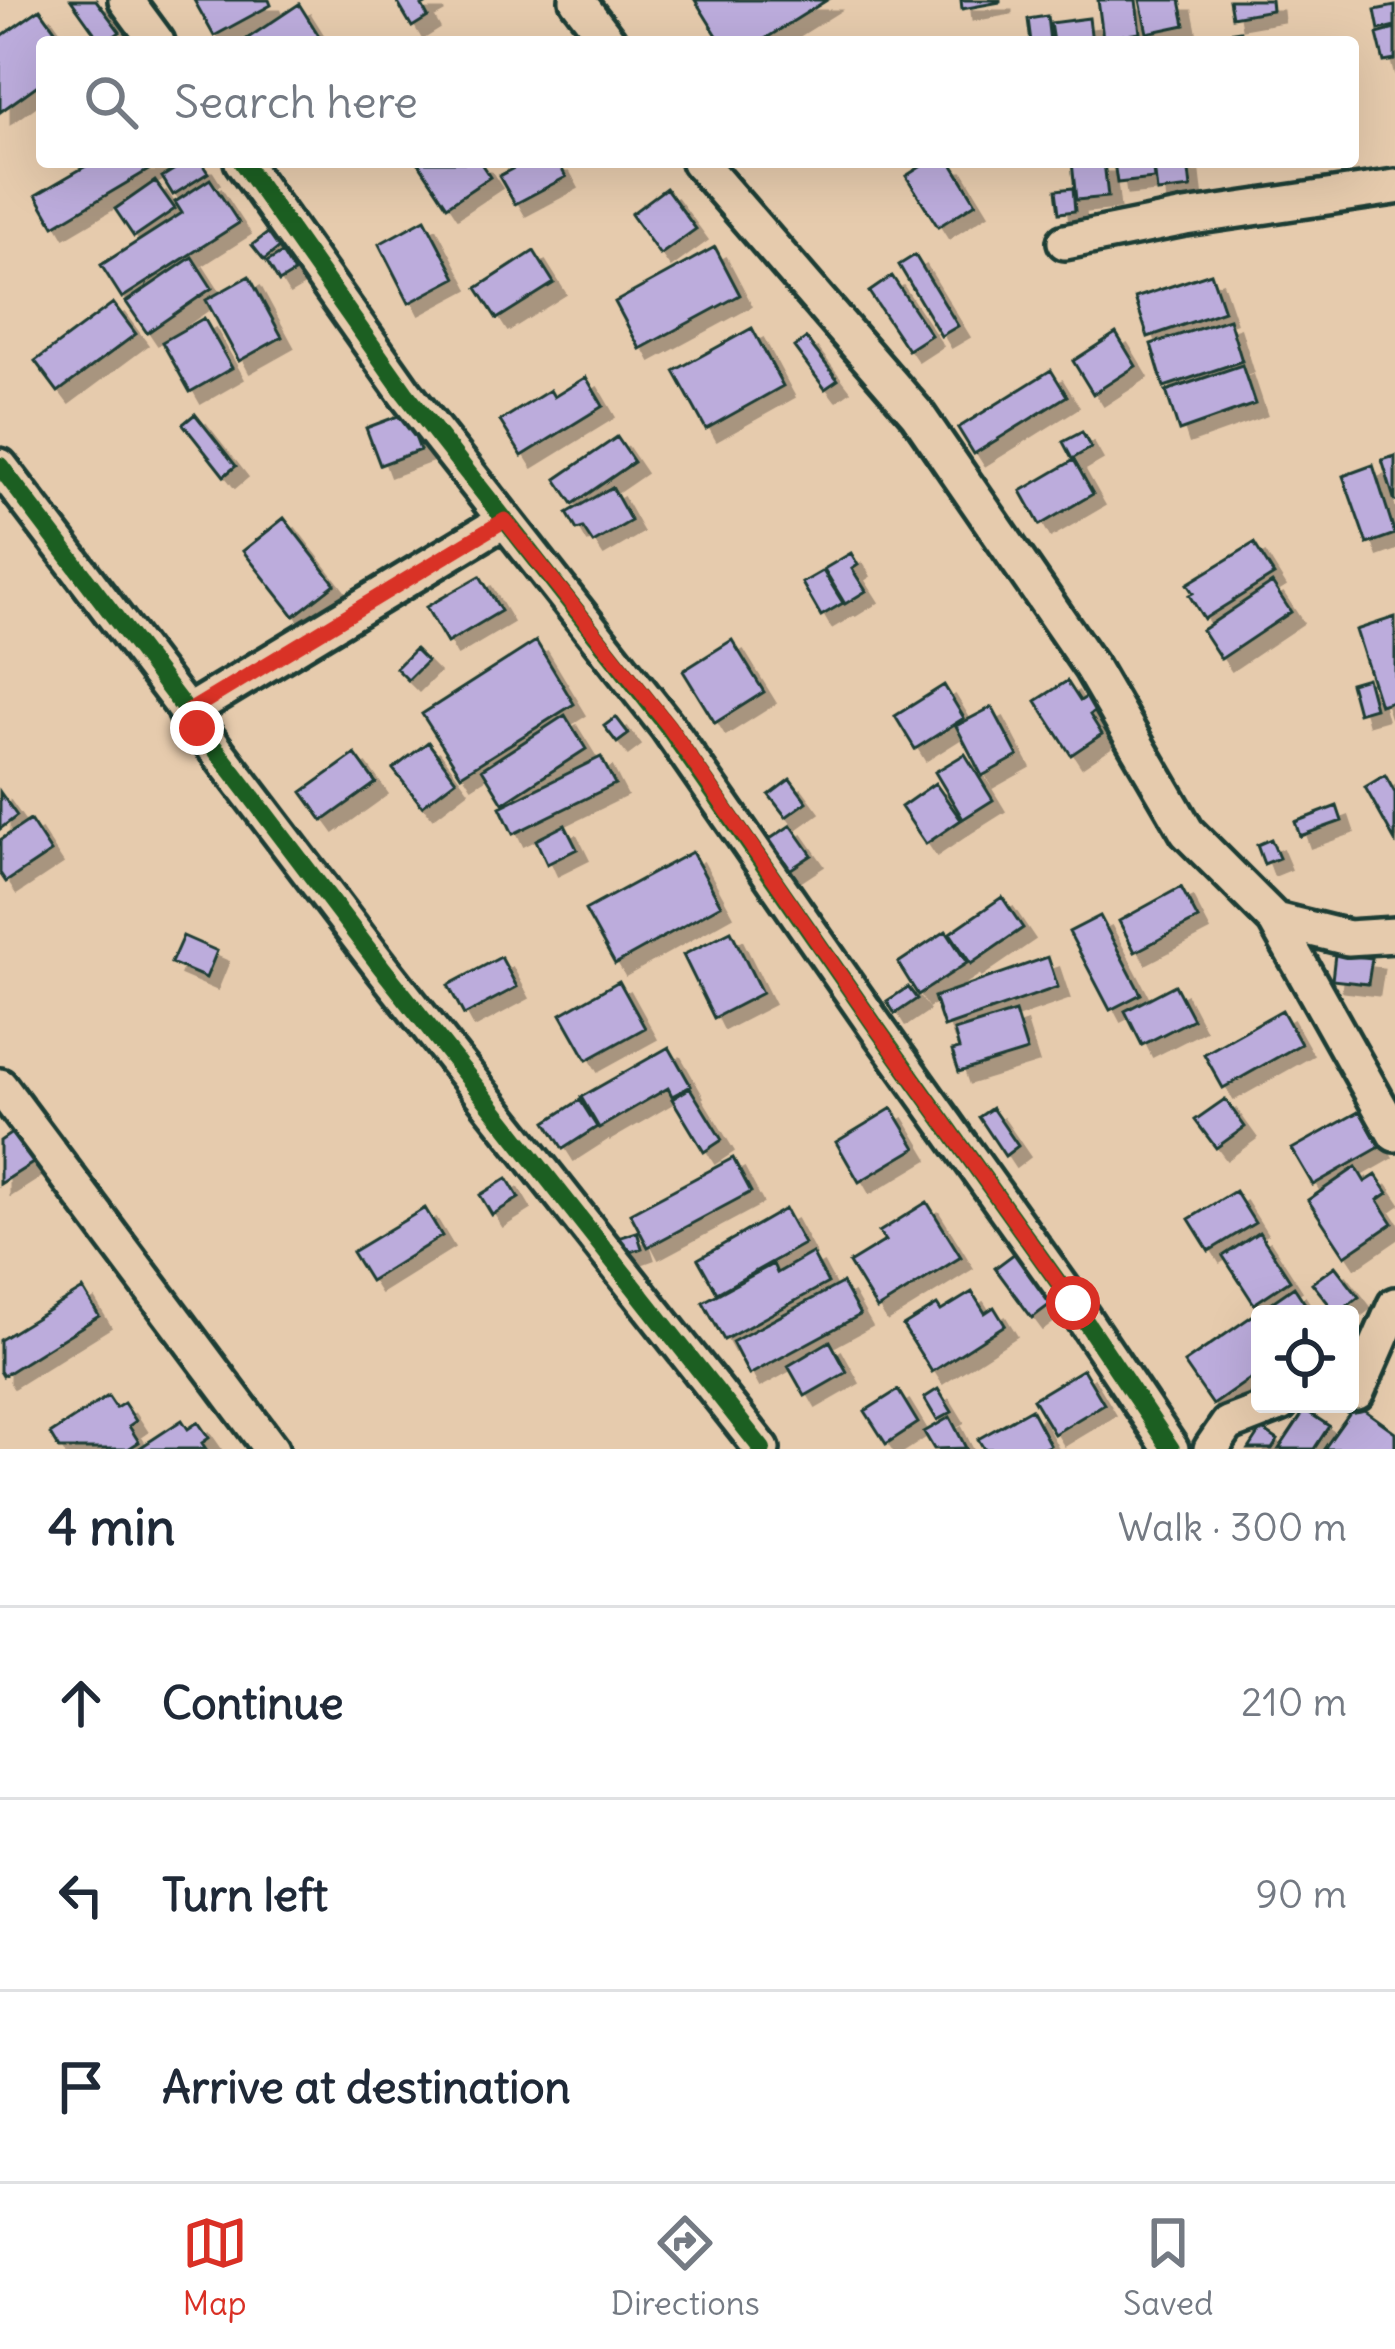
<!DOCTYPE html>
<meta charset="utf-8">
<style>
:root{--surface:#fff;--page:#f2f2f3;--text:#1f2937;--muted:#747a83;--line:#e0e1e3;--accent:#d93025}
body{margin:0;font-family:Delius,sans-serif;background:var(--page);color:var(--text)}
.controls{position:absolute;right:36px;bottom:36px;display:grid;overflow:hidden;border-radius:12px;box-shadow:0 12px 48px #0002}
.controls button{width:108px;height:108px;display:grid;place-items:center;padding:0;border:0;border-bottom:3px solid var(--line);background:var(--surface);color:var(--text);font:60px sans-serif}
.stop{position:absolute;width:36px;height:36px;margin:-27px;border:9px solid #d93025;border-radius:50%;background:#fff}
.stop.end{background:#d93025;border-color:#fff;box-shadow:0 3px 12px #0008}
.list{margin:0;padding:0;list-style:none}
h2{display:flex;justify-content:space-between;align-items:center;height:156px;margin:0;padding:0 48px;font-size:51px}
h2 small{font-size:39px;font-weight:400;color:var(--muted)}
.list li{display:grid;grid-template-columns:78px 1fr auto;gap:36px;align-items:center;box-sizing:border-box;height:192px;padding:0 48px;border-top:3px solid var(--line)}
.list b{display:block;font-size:45px;white-space:nowrap}
.list em{font-size:39px;font-style:normal;color:var(--muted)}
.icon{flex:none;width:66px;height:66px;fill:none;stroke:currentColor;stroke-width:2;stroke-linecap:round;stroke-linejoin:round}
.map{position:relative;flex:none;width:1395px;height:1449px;overflow:hidden}
.search{position:absolute;background:var(--surface);box-shadow:0 12px 48px #0002;left:36px;right:36px;top:36px;height:132px;display:flex;align-items:center;gap:30px;box-sizing:border-box;padding:0 42px;border-radius:12px;color:var(--muted);font-size:45px}
.sheet{height:732px;background:var(--surface)}
nav{display:flex;justify-content:space-around;align-items:center;box-sizing:border-box;height:168px;border-top:3px solid var(--line);background:var(--surface);font-size:33px;color:var(--muted)}
nav a{display:grid;justify-items:center;gap:6px}
nav .on{color:var(--accent)}
.map>svg:first-child{display:block}
</style>
<div class="map">
<svg width="1395" height="1449" viewBox="0 0 1395 1449">
<defs>
<filter id="shadow"><feDropShadow dx="11" dy="11" stdDeviation="0" flood-color="#0004"/></filter>
</defs>
<rect width="100%" height="100%" fill="#e6cbad"/>
<filter id="ink" filterUnits="userSpaceOnUse"><feTurbulence type="fractalNoise" baseFrequency=".00833" numOctaves="2"/><feDisplacementMap in="SourceGraphic" scale="24" xChannelSelector="R" yChannelSelector="G"/><feConvolveMatrix kernelMatrix="1 2 1 2 8 2 1 2 1" color-interpolation-filters="sRGB"/></filter>
<g filter="url(#ink)">
<path fill="#bcacdc" stroke="#1f3d34" stroke-width="3" filter="url(#shadow)" d="M71,0h25l24,32 -14,10h-5z
M194,0h75l2,5 -57,31z
M396,0h37l-11,6 6,11 -16,10z
M695,0h132l-67,42h-39z
M961,0h39v2l-38,7z
M1098,0h38l4,33 -37,5z
M1140,0h40l5,25 -38,8z
M1229,0h42l1,10 -40,7z
M299,4l20,32 -8,6h-69z
M1395,6v20l-16,4 -4,-20z
M40,9l24,33h-22v40l-42,30v-75z
M1047,16l3,26h-19l-3,-23z
M1089,18l3,24h-39l-3,-19z
M1395,29v31l-11,2 -7,-28z
M1240,31l2,11h-56l-1,-2z
M93,162h69l-108,64 -18,-31z
M186,162h15l7,11 -35,22 -11,-18z
M418,162h62l10,15 -43,29z
M525,162h33l8,15 -51,27 -16,-28z
M928,162h23l25,41 -38,24 -32,-51z
M1072,162h32l4,35 -32,3z
M1114,162h38l2,17 -37,4z
M1188,162l3,26 -34,4 -3,-27z
M210,179l29,44 -117,75 -21,-33 81,-52 -7,-11z
M155,181l20,28 -41,28 -19,-28z
M666,188l30,41 -36,26 -29,-41z
M1073,188l2,23 -16,2 -3,-23z
M425,219l31,59 -47,25 -30,-59z
M273,229l11,15 -20,16 -12,-15z
M715,247l25,48 -100,54 -25,-47z
M534,251l20,32 -57,36 -20,-31z
M282,253l12,20 -15,9 -12,-20z
M915,255l43,71 -17,10 -42,-71z
M192,257l20,31 -65,45 -21,-31z
M1211,273l13,38 -76,26 -13,-39z
M249,276l33,61 -43,24 -33,-61z
M892,276l39,59 -23,15 -39,-58z
M113,303l23,31 -78,58 -23,-31z
M204,318l28,50 -42,24 -28,-50z
M1229,319l13,42 -78,26 -13,-43z
M752,328l31,58 -77,43 -32,-58z
M1116,333l20,33 -43,28 -20,-33z
M806,338l32,42 -13,9 -31,-42z
M1242,365l13,39 -76,27 -13,-40z
M1051,370l16,26 -93,58 -16,-26z
M586,377l17,29 -81,50 -22,-35 50,-31 4,7z
M406,413l14,37 -40,15 -14,-37z
M195,414l41,52 -12,10 -41,-52z
M1082,432l9,16 -19,11 -9,-17z
M617,437l17,25 -61,42 -17,-25z
M1395,456v46l-13,-42z
M1074,460l19,34 -53,31 -19,-34z
M1373,465l22,69 -28,10 -24,-68z
M612,487l19,34 -38,22 -10,-15 -6,2 -10,-17z
M284,518l51,66 -41,32 -51,-65z
M1254,543l20,32 -70,44 -15,-24 4,-2 -6,-9z
M851,553l7,12 -6,4 14,22 -21,13 -21,-35z
M823,571l20,32 -22,13 -19,-33z
M480,576l21,35 -54,32 -21,-36z
M1272,583l19,29 -70,47 -19,-29z
M1395,617v83l-15,5 -24,-75z
M732,640l32,52 -49,31 -32,-52z
M536,641l38,63 -113,71 -39,-61z
M415,649l12,12 -19,19 -12,-12z
M1367,678l8,30 -17,5 -8,-30z
M1067,681l13,20 8,-5 9,14 -7,5 12,19 -31,21 -35,-54z
M944,685l20,33 -49,31 -20,-33z
M992,707l26,49 -36,20 -26,-50z
M565,715l21,34 -83,54 -21,-34z
M616,717l13,17 -12,9 -13,-17z
M428,742l28,38 -34,26 -29,-37z
M355,754l21,29 -53,38 -21,-29z
M965,754l28,46 -30,19 -28,-47z
M601,757l14,27 -102,50 -13,-27z
M1385,775l10,18v48l-30,-54z
M790,779l17,23 -21,15 -17,-22z
M935,783l26,37 -35,24 -25,-37z
M0,792l17,24 -17,13z
M1337,806l5,15 -42,15 -5,-14z
M30,820l21,32 -45,30 -6,-9v-33z
M565,825l12,24 -30,15 -11,-24z
M791,825l21,30 -24,16 -21,-30z
M1271,839l8,19 -15,6 -7,-19z
M692,852l29,53 -106,59 -30,-54z
M1181,887l17,32 -63,33 -16,-31z
M1002,897l21,31 -52,36 -21,-31z
M1100,916l41,78 -31,16 -41,-78z
M731,931l31,62 -48,25 -31,-63z
M946,931l21,32 -49,32 -20,-32z
M183,936l34,15 -11,27 -35,-15z
M1335,954l37,4 -4,26 -36,-4z
M501,957l16,30 -53,28 -16,-30z
M1048,957l10,30 -114,40 -10,-30z
M619,981l26,47 -58,32 -26,-46z
M1175,985l18,34 -51,26 -17,-34z
M908,987l9,12 -22,15 -8,-13z
M1282,1010l19,34 -78,44 -19,-34z
M1015,1012l12,39 -68,21 -7,-21 7,-2 -5,-18z
M669,1047l22,39 -19,10 -4,-8 -69,40 -18,-31z
M690,1088l32,52 -18,12 -32,-53z
M1225,1099l20,28 -29,21 -21,-28z
M580,1100l17,27 -34,22 -17,-27z
M892,1108l24,40 -57,34 -23,-40z
M992,1108l26,38 -13,10 -26,-39z
M1360,1111l20,36 -67,38 -21,-36z
M16,1130l20,31 -36,23v-43z
M733,1158l18,34 -103,55 -18,-34z
M1356,1167l9,15 11,-7 12,18 -10,7 15,23 -48,33 -37,-56z
M507,1178l12,20 -27,17 -12,-20z
M1235,1191l20,32 -46,28 -20,-32z
M927,1202l34,55 -84,52 -28,-46 36,-22 -6,-9z
M425,1208l17,28 -72,45 -18,-29z
M785,1209l19,35 -87,49 -19,-34z
M637,1232l5,16 -22,8 -5,-17z
M1259,1232l31,48 -36,24 -31,-48z
M1019,1250l37,50 -24,18 -37,-50z
M812,1253l16,30 -104,57 -21,-38 70,-38 4,9z
M1335,1266l24,31 -22,17 -25,-31z
M842,1283l18,32 -111,60 -17,-33z
M1294,1287l18,27h-52v58l-47,33 -29,-42z
M83,1289l16,27 -96,60 -3,-5v-31z
M972,1292l13,21 9,-6 11,18 -73,47 -29,-46 34,-21 4,6z
M830,1341l17,31 -42,24 -17,-30z
M1083,1369l21,35 -50,30 -21,-35z
M938,1389l14,23 -15,8 -13,-22z
M898,1390l20,33 -32,21 -21,-33z
M108,1396l8,12 8,-5 12,18 -7,5 10,16 -11,7h-69l-9,-15z
M1356,1404l39,28v17h-71z
M1031,1409l19,36 -7,4h-59l-6,-10z
M1305,1410l24,16 -15,23h-35z
M950,1417l16,31 -32,1 -10,-17z
M182,1420l6,9 10,-7 11,16 -7,5 4,6h-68z
M1262,1429l16,11 -6,9h-23z"/>
<g fill="none" stroke-linecap="round" stroke-linejoin="round">
<g stroke="#1f3d34" stroke-width="42">
<path id="minor" d="M126,0l31,42
M577,0l32,42
M242,162l163,231 262,333 209,301 197,276 98,146
M699,162l218,252 174,253 96,165 88,88 73,18 47,-3
M1065,242l120,-24 210,-31
M0,466l382,502 380,481
M186,713l319,-193
M1275,920l120,214
M0,1086l271,363
M1350,1393l7,-1 38,-87
M1211,1449l17,-25 52,-20"/>
</g>
<use href="#minor" stroke="#e6cbad" stroke-width="33"/>
<g stroke="#e6cbad" stroke-width="26">
<path id="cycleway" d="M242,162l163,231 262,333 209,301 197,276 98,146
M0,466l382,502 380,481"/>
</g>
<use href="#cycleway" stroke="#1b5e20" stroke-width="18"/>
</g>
</g>
<g fill="none" stroke-linecap="round" stroke-linejoin="round" filter="url(#ink)">
<path stroke="#d93025" stroke-width="15" d="M197,728l-11,-15 319,-193 163,205 208,302 197,276"/>
</g>
</svg>
<div class="controls">
<button><svg class="icon" aria-label="locate" viewBox="0 0 24 24"><circle cx="12" cy="12" r="6"/><path d="M12 2v4M12 18v4M2 12h4M18 12h4"/></svg></button>
</div>
<div class="stop" style="left:1073px;top:1303px"></div>
<div class="stop end" style="left:197px;top:728px"></div>
<div class="search"><svg class="icon" aria-label="search" viewBox="0 0 24 24"><circle cx="10" cy="10" r="6"/><path d="M15 15l6 6"/></svg>Search here</div>
</div>
<section class="sheet">
<h2>4 min<small>Walk · 300 m</small></h2>
<ul class="list">
<li><svg class="icon" aria-label="ahead" viewBox="0 0 24 24"><path d="M12 20V5M6 11l6-6 6 6"/></svg><div><b>Continue</b></div><em>210 m</em></li>
<li><svg class="icon" aria-label="left" viewBox="0 0 24 24"><path d="M17 20v-9H6M10 6l-5 5 5 5"/></svg><div><b>Turn left</b></div><em>90 m</em></li>
<li><svg class="icon" aria-label="arrive" viewBox="0 0 24 24"><path d="M6 21V4h12l-3 4 3 4H6"/></svg><div><b>Arrive at destination</b></div></li>
</ul>
</section>
<nav>
<a class="on"><svg class="icon" aria-label="map" viewBox="0 0 24 24"><path d="M3 6l6-2 6 2 6-2v14l-6 2-6-2-6 2zM9 4v14M15 6v14"/></svg>Map</a>
<a><svg class="icon" aria-label="directions" viewBox="0 0 24 24"><path d="M12 3l9 9-9 9-9-9zM9 14v-3h6M13 9l2 2-2 2"/></svg>Directions</a>
<a><svg class="icon" aria-label="saved" viewBox="0 0 24 24"><path d="M7 4h10v16l-5-4-5 4z"/></svg>Saved</a>
</nav>
